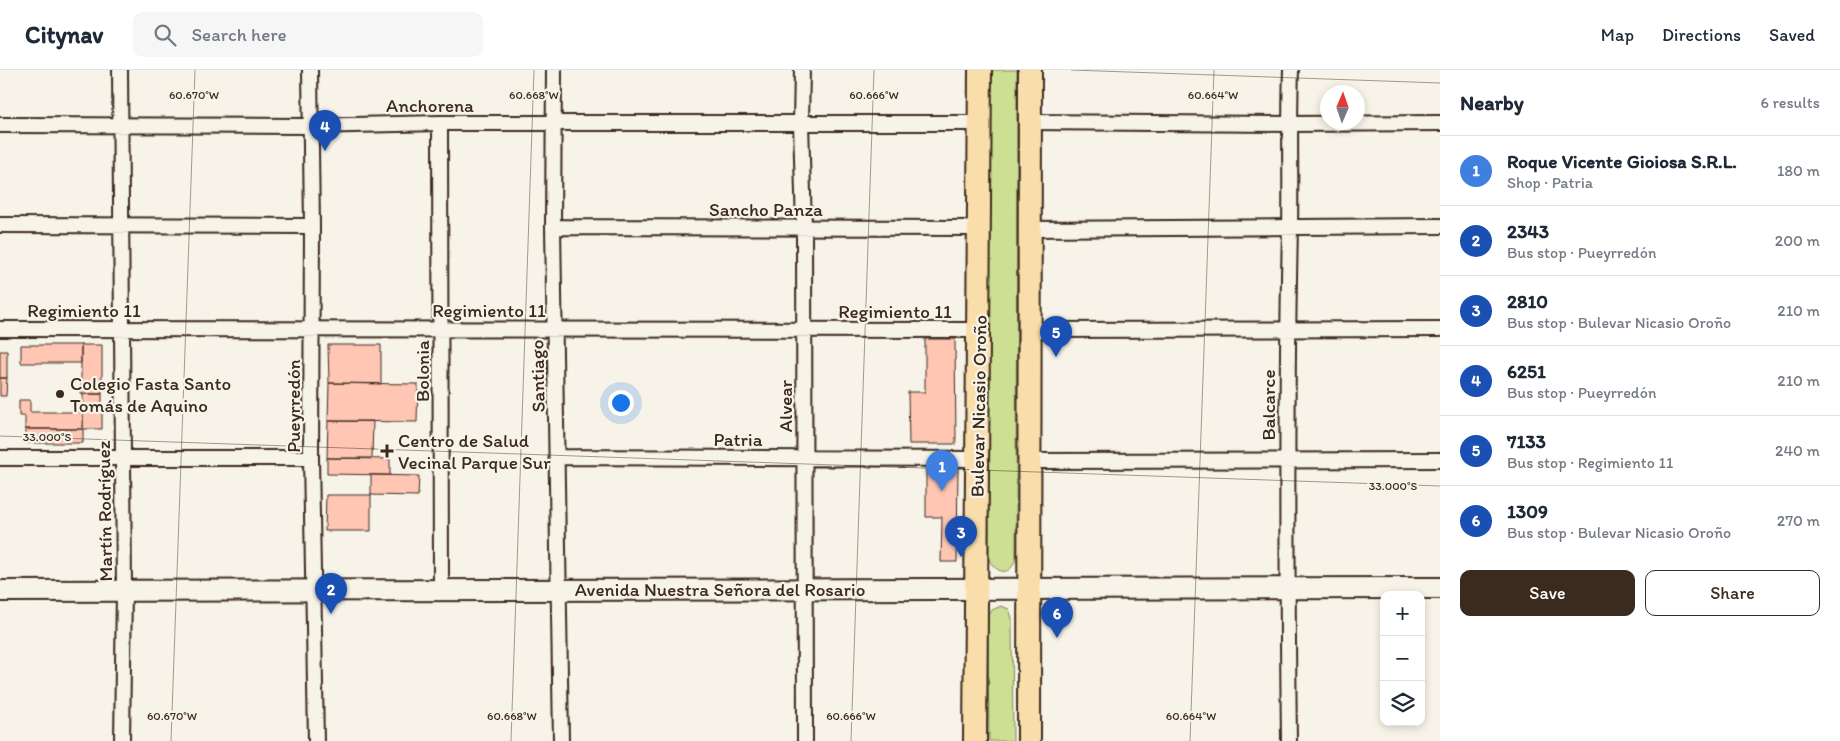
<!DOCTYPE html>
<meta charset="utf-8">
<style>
:root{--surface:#fff;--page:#f6f6f7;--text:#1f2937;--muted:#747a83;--line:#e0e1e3;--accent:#3b2a1e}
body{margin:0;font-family:Itim,sans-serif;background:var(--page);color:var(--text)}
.controls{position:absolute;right:15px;bottom:15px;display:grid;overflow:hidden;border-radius:10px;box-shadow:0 2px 8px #0003}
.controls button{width:45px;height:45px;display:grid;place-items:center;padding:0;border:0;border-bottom:1px solid var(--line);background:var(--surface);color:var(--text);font:25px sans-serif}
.compass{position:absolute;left:1320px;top:15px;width:45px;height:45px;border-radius:50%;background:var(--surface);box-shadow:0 2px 8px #0003;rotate:2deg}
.you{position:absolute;left:620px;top:332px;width:18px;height:18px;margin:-12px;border:4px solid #fff;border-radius:50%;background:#1a73e8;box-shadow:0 0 0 8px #1a73e833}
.badge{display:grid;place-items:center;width:32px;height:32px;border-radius:50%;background:var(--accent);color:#fff;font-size:16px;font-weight:700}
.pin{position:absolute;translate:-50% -41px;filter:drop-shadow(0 1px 2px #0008)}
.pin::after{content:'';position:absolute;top:26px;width:18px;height:15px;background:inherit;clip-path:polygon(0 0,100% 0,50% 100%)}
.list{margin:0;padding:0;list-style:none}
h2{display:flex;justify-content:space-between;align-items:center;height:65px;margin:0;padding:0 20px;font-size:21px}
h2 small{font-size:16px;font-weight:400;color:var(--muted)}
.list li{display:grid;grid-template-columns:32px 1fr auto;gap:15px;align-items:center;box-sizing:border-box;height:70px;padding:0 20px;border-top:1px solid var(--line)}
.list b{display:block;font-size:19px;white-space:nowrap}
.list p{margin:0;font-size:16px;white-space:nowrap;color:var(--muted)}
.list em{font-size:16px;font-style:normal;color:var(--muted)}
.actions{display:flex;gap:10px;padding:15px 20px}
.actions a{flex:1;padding:11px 0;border:1px solid var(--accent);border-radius:10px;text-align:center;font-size:18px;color:var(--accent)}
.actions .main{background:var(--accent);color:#fff}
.icon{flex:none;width:28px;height:28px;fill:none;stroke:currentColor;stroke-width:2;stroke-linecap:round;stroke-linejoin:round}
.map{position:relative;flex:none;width:1440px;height:671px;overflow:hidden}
header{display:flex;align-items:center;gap:30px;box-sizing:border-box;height:70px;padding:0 25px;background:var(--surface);border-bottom:1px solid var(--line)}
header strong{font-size:24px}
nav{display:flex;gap:28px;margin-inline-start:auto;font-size:18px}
.search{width:350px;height:45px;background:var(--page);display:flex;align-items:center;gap:12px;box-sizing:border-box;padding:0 18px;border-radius:10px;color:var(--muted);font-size:19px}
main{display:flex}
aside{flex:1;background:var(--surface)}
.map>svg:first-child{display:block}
</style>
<header>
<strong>Citynav</strong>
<div class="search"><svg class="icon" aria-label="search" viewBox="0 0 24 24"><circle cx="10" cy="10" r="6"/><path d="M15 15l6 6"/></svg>Search here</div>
<nav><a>Map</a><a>Directions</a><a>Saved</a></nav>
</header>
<main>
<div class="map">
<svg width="1440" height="671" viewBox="0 0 1440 671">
<rect width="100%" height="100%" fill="#f7f3e8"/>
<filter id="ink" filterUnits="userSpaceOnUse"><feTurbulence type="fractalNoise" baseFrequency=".02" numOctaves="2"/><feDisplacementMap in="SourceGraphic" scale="10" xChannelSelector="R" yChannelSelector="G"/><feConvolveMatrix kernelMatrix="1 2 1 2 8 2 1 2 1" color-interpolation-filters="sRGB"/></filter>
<g filter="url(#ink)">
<path fill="#ccdf93" stroke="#848458" d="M987,0h30l-1,488c-5,18 -18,17 -27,2z
M1001,536l8,3 3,9 1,123h-24l-1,-124 4,-7z"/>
<path fill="#fec6b3" stroke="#3b2a1e" d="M925,269h30l1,105h-47l-1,-52h17z
M21,275h60v18h-60z
M81,275h21v49h-21z
M328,275h53v39l-52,-1z
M0,281h7v27h-7z
M0,308h7l-1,18h-6z
M329,313l89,1 -1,38 -89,-1z
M83,324h19v35h-19z
M19,330h11v12h53v17h-58v-13h-6z
M328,351h45l-1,37h-45z
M26,359h57v14h-57z
M327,388l63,1v16l-63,-1z
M926,394h32l-1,98h-16l1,-45h-16z
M371,405l48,1 -1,20 -47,-1z
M326,425h45v36h-46z"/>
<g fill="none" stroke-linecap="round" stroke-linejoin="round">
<g stroke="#3b2a1e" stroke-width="18">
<path id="street" d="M120,0l4,520 -2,151
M310,0l2,156 -1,232 5,283
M554,0l-1,157 8,514
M802,0l-1,53 3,105 1,513
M1030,52l259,2 151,-1
M440,53l1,467
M0,55l310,1 130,-3h539
M0,155l312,1
M553,157l427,1
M1029,159l411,-3
M0,259l979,1
M1029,260l411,-1
M558,387l420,2
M0,388h311
M1029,391l411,-1
M1289,671c-2,-171 -3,-341 1,-512 1,-53 -1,-106 1,-159"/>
</g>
<g stroke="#3b2a1e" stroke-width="24">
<path id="secondary" d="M0,521l1440,-3"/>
</g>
<g stroke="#3b2a1e" stroke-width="26">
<path id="primary" d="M975,671l5,-671
M1029,671l1,-671"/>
</g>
<use href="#street" stroke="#f7f3e8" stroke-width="14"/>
<use href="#secondary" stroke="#f7f3e8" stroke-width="20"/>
<use href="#primary" stroke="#f9deab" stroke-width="22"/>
</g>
</g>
<path fill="none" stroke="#3b2a1e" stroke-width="1" stroke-opacity="0.45" d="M1071,0l369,13M0,366l1440,50M171,671l24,-671M511,671l23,-671M851,671l23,-671M1190,671l24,-671"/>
<g fill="#3b2a1e" stroke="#f7f3e8" stroke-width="2">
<circle cx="60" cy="324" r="5"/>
<path d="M384.5 373.5h5v5h5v5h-5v5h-5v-5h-5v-5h5z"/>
</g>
<g text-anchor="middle" stroke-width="4.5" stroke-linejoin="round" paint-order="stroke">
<g font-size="19" fill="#3b2a1e" stroke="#f7f3e8">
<text x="430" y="42">Anchorena</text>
<text x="766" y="146">Sancho Panza</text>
<text x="84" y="247">Regimiento 11</text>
<text x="489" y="247">Regimiento 11</text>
<text x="895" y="248">Regimiento 11</text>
<text transform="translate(422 301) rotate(-90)" y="7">Bolonia</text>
<text transform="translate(537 306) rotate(-91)" y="7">Santiago</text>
<text transform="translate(1268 335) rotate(-90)" y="7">Balcarce</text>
<text transform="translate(293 336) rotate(-90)" y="7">Pueyrredón</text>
<text transform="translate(785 336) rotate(-90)" y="7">Alvear</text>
<text transform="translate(978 336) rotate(-89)" y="7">Bulevar Nicasio Oroño</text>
<text x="738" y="376">Patria</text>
<text transform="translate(104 441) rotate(-91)" y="7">Martín Rodríguez</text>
<text x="720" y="526">Avenida Nuestra Señora del Rosario</text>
</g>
<g font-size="19" fill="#3b2a1e" stroke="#f7f3e8" text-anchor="start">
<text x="70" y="320">Colegio Fasta Santo<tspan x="70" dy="22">Tomás de Aquino</tspan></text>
<text x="398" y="377">Centro de Salud<tspan x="398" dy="22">Vecinal Parque Sur</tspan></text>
</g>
</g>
<g font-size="12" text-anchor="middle" fill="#3b2a1e" stroke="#f7f3e8" stroke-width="4.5" stroke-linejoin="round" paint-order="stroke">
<text x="194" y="29">60.670°W</text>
<text x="534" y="29">60.668°W</text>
<text x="874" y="29">60.666°W</text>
<text x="1213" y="29">60.664°W</text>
<text x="47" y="371">33.000°S</text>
<text x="1393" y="420">33.000°S</text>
<text x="172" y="650">60.670°W</text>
<text x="512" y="650">60.668°W</text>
<text x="851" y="650">60.666°W</text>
<text x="1191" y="650">60.664°W</text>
</g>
</svg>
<div class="controls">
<button>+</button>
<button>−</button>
<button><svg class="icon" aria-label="layers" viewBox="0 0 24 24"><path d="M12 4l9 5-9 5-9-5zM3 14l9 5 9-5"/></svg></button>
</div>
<svg class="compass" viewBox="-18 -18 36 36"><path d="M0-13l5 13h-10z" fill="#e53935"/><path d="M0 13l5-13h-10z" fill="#747a83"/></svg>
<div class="you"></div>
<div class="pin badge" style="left:942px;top:421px;background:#3f7fe0">1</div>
<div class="pin badge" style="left:331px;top:544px;background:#1a4fb4">2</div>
<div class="pin badge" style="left:961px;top:487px;background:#1a4fb4">3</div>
<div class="pin badge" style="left:325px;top:81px;background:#1a4fb4">4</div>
<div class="pin badge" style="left:1056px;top:287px;background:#1a4fb4">5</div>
<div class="pin badge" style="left:1057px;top:568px;background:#1a4fb4">6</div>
</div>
<aside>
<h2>Nearby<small>6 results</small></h2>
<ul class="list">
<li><span class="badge" style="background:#3f7fe0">1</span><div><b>Roque Vicente Gioiosa S.R.L.</b><p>Shop · Patria</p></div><em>180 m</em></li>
<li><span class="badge" style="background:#1a4fb4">2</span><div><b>2343</b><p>Bus stop · Pueyrredón</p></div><em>200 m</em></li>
<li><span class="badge" style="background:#1a4fb4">3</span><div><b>2810</b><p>Bus stop · Bulevar Nicasio Oroño</p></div><em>210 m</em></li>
<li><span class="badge" style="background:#1a4fb4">4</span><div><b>6251</b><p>Bus stop · Pueyrredón</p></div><em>210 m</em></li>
<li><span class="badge" style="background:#1a4fb4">5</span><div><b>7133</b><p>Bus stop · Regimiento 11</p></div><em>240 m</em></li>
<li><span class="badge" style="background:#1a4fb4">6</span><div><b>1309</b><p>Bus stop · Bulevar Nicasio Oroño</p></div><em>270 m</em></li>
</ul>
<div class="actions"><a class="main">Save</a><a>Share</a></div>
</aside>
</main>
